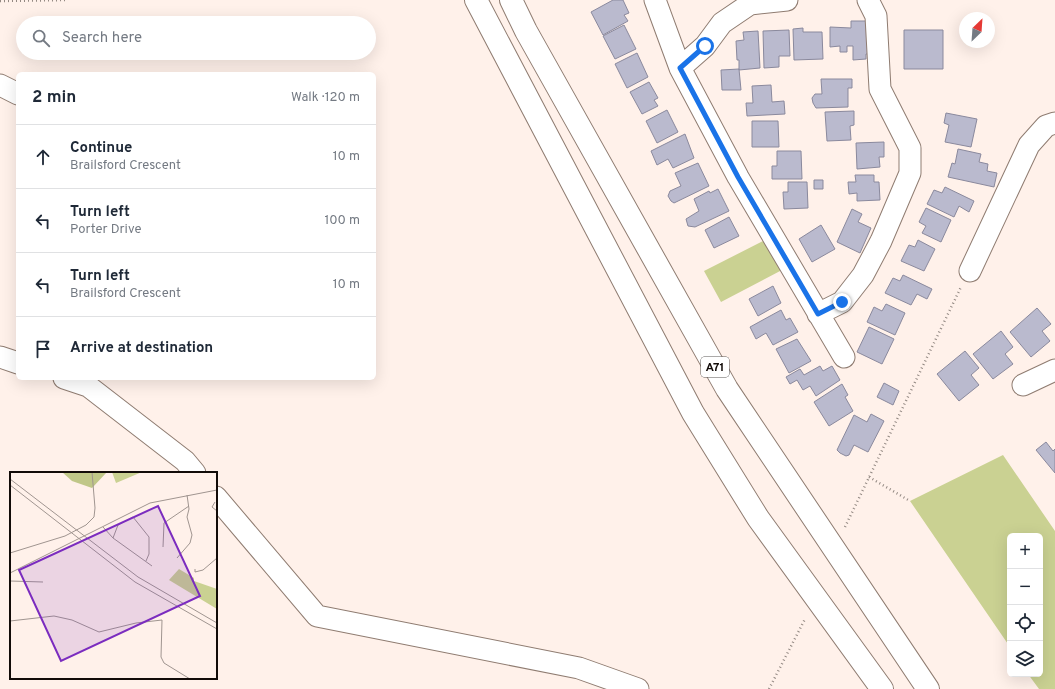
<!DOCTYPE html>
<meta charset="utf-8">
<style>
:root{--surface:#fff;--page:#f2f2f3;--text:#1f2937;--muted:#747a83;--line:#e0e1e3}
body{margin:0;font-family:Overpass,sans-serif;background:var(--page);color:var(--text)}
.controls{position:absolute;right:12px;bottom:12px;display:grid;overflow:hidden;border-radius:6px;box-shadow:0 4px 16px #0002}
.controls button{width:36px;height:36px;display:grid;place-items:center;padding:0;border:0;border-bottom:1px solid var(--line);background:var(--surface);color:var(--text);font:20px sans-serif}
.compass{position:absolute;left:959px;top:12px;width:36px;height:36px;border-radius:50%;background:var(--surface);box-shadow:0 4px 16px #0002;rotate:25deg}
.stop{position:absolute;width:12px;height:12px;margin:-9px;border:3px solid #1a73e8;border-radius:50%;background:#fff}
.stop.end{background:#1a73e8;border-color:#fff;box-shadow:0 1px 4px #0008}
.list{margin:0;padding:0;list-style:none}
h2{display:flex;justify-content:space-between;align-items:center;height:52px;margin:0;padding:0 16px;font-size:17px}
h2 small{font-size:13px;font-weight:400;color:var(--muted)}
.list li{display:grid;grid-template-columns:26px 1fr auto;gap:12px;align-items:center;box-sizing:border-box;height:64px;padding:0 16px;border-top:1px solid var(--line)}
.list b{display:block;font-size:15px;white-space:nowrap}
.list p{margin:0;font-size:13px;white-space:nowrap;color:var(--muted)}
.list em{font-size:13px;font-style:normal;color:var(--muted)}
.icon{flex:none;width:22px;height:22px;fill:none;stroke:currentColor;stroke-width:2;stroke-linecap:round;stroke-linejoin:round}
.map{position:relative;flex:none;width:1055px;height:689px;overflow:hidden}
.search{position:absolute;background:var(--surface);box-shadow:0 4px 16px #0002;left:16px;top:16px;width:360px;height:44px;display:flex;align-items:center;gap:10px;box-sizing:border-box;padding:0 14px;border-radius:22px;color:var(--muted);font-size:15px}
.panel{position:absolute;background:var(--surface);box-shadow:0 4px 16px #0002;left:16px;top:72px;width:360px;height:308px;border-radius:6px}
.map>svg:first-child{display:block}
</style>
<div class="map">
<svg width="1055" height="689" viewBox="0 0 1055 689">
<rect width="100%" height="100%" fill="#fff1ea"/>
<path fill="#cad192" d="M765,240l17,30 -61,32 -17,-31z
M1003,455l52,76v158h-16l-11,-15h12v-138h-30v111l-100,-146z"/>
<path fill="#babace" stroke="#8a899d" d="M613,0h10l6,13 -5,2 4,6 -25,14 -12,-23z
M851,21h15l6,33h-6v5l-13,1v-14h-6v6h-7v-6l-10,1v-20l21,1z
M624,25l12,24 -21,10 -12,-23z
M803,28v4h19l1,27 -29,1 -1,-31z
M789,30l1,26h-11v11l-15,1 -1,-37z
M904,30h39v39h-39z
M758,31l2,37 -21,2v-10h-2l-1,-19 8,-1 -1,-8z
M637,53l11,24 -21,11 -12,-24z
M739,69l2,21h-19l-1,-20z
M821,79h31v9h-4v19l-32,1 -3,-5 -1,-5 3,-4h7z
M649,82l9,16 -4,2 4,6 -16,8 -12,-22z
M771,85l1,17 12,-1 1,13 -38,2 -1,-13h7l-1,-17z
M667,110l11,22 -21,11 -11,-22z
M854,111v14l-4,1 1,14 -24,1 -2,-29z
M946,113l31,6 -6,28 -26,-5 4,-17 -5,-2z
M752,121h26l1,26h-27z
M685,134l9,24 -21,10 -5,-9 -11,6 -6,-14z
M884,142v15h-5l1,10 -23,2 -1,-26z
M958,149l23,5 -2,8 9,2 -1,7 10,2 -3,14 -46,-10 4,-14 3,1z
M777,151h24l1,28h-30v-13h5z
M698,163l11,23 -35,17 -3,-2 -3,-5 2,-5 11,-5 -6,-13z
M855,175h19v7h5l1,18 -23,1v-8l-8,1 -1,-12h8z
M814,180h9v9h-9z
M788,182h19l1,26 -24,1 -1,-17h5z
M945,187l29,14 -5,11 -10,-6 -5,11 -27,-13 7,-14 8,3z
M718,189l11,22 -34,16 -7,-1 -2,-7 13,-8 -5,-12 15,-8 1,2z
M926,208l25,12 -10,22 -19,-9 4,-7 -7,-4z
M852,209l10,5 -4,8 13,6 -11,25 -23,-11z
M729,217l10,19 -25,12 -9,-18z
M821,225l14,24 -23,13 -13,-23z
M918,240l17,9 -11,22 -23,-10 8,-16 6,2z
M903,275l29,14 -5,10 -10,-5 -6,11 -26,-12 8,-15 7,3z
M773,286l8,17 -23,13 -9,-17z
M886,304l19,9 -10,22 -28,-13 7,-15 8,4z
M1037,308l14,16 -9,7 8,10 -19,16 -21,-25z
M781,310l5,10 4,-2 8,14 -25,13 -7,-12 -10,6 -6,-12z
M869,327l25,12 -12,25 -25,-12z
M1001,331l12,16 -8,7 8,10 -20,15 -20,-25z
M797,339l14,22 -22,12 -13,-24z
M965,351l14,17 -8,7 8,10 -20,16 -22,-27z
M820,366l3,5 9,-5 8,14 -24,16 -6,-10 -7,4 -6,-10 -7,4 -4,-7 14,-8 4,6z
M884,383l15,8 -6,14 -16,-8z
M842,384l6,11 -3,2 8,14 -24,15 -15,-24z
M871,414l13,7 -16,31 -14,-7 -5,10 -3,1 -6,-3 -3,-3 17,-35 13,7z
M1046,442l7,9 2,-2v24l-19,-23z"/>
<g fill="none" stroke-linecap="round" stroke-linejoin="round">
<g stroke="#8f7c71" stroke-width="23">
<path id="minor" d="M655,0l25,68 58,109 106,180
M680,68l25,-22 17,-23 28,-19 37,-4
M0,85l18,9
M970,271l59,-126 17,-19 9,-3
M818,314l24,-12 21,-27 18,-34 29,-68v-25l-30,-59 -4,-73 -8,-16
M0,357l18,6
M64,378l24,8 97,75 10,12
M1023,385l32,-15
M216,497l101,119 262,52 59,21"/>
</g>
<g stroke="#8f7c71" stroke-width="24">
<path id="major" d="M476,0l217,413 65,105 124,171
M511,0l15,31 201,358 201,300"/>
</g>
<path stroke="#938983" stroke-width="2.5" stroke-dasharray="1 3" stroke-linecap="butt" d="M0,1l68,-1
M869,477l41,24
M845,527l116,-240
M769,689l36,-70"/>
<use href="#minor" stroke="#fff" stroke-width="21"/>
<use href="#major" stroke="#fff" stroke-width="22"/>
</g>
<g fill="none" stroke-linecap="round" stroke-linejoin="round">
<path stroke="#1a73e8" stroke-width="5" d="M705,46l-25,22 58,109 80,137 24,-12"/>
</g>
<g text-anchor="middle" stroke-width="3" stroke-linejoin="round" paint-order="stroke">
<rect fill="#fff" stroke="#595452" stroke-width="1" x="701" y="357" width="28" height="20" rx="3"/>
<g font-size="12" font-weight="bold" fill="#120b08">
<text x="715" y="371">A71</text>
</g>
</g>
<g transform="translate(10 472)">
<rect width="207" height="207" fill="#fff1ea"/>
<path d="M102,0h30l-26,11zM169,97l15,9v3l23,8v20l-48,-29z" fill="#cad192"/>
<path d="M52,0h45l-15,16 -20,-7z" fill="#c0c788"/>
<path fill="none" stroke="#a09590" stroke-width="1" d="M0,7l128,98 79,46M0,13l125,97 82,47M205,30l-3,5 5,4M93,55l10,11 39,28M103,66l5,-13 15,-8 16,20v17l-3,7M153,75l1,-24 25,-17M0,81l55,-17 21,-11 8,-8 1,-9 -3,-36M167,86l13,-15 2,-8 -5,-18 2,-8 -2,-14M185,97v3l8,-2 14,-12M0,101l140,-70 67,-13M0,109l33,1M0,149l44,-5 18,4 27,12 37,-9 26,-3 -1,37 3,6 26,16"/>
<path fill="#7b2cbf" fill-opacity="0.15" stroke="#7b2cbf" stroke-width="2" d="M148,34l42,90 -139,65 -42,-91z"/>
<rect width="207" height="207" fill="none" stroke="#120b08" stroke-width="2"/>
</g>
</svg>
<div class="controls">
<button>+</button>
<button>−</button>
<button><svg class="icon" aria-label="locate" viewBox="0 0 24 24"><circle cx="12" cy="12" r="6"/><path d="M12 2v4M12 18v4M2 12h4M18 12h4"/></svg></button>
<button><svg class="icon" aria-label="layers" viewBox="0 0 24 24"><path d="M12 4l9 5-9 5-9-5zM3 14l9 5 9-5"/></svg></button>
</div>
<svg class="compass" viewBox="-18 -18 36 36"><path d="M0-13l5 13h-10z" fill="#e53935"/><path d="M0 13l5-13h-10z" fill="#747a83"/></svg>
<div class="stop" style="left:705px;top:46px"></div>
<div class="stop end" style="left:842px;top:302px"></div>
<div class="search"><svg class="icon" aria-label="search" viewBox="0 0 24 24"><circle cx="10" cy="10" r="6"/><path d="M15 15l6 6"/></svg>Search here</div>
<section class="panel">
<h2>2 min<small>Walk · 120 m</small></h2>
<ul class="list">
<li><svg class="icon" aria-label="ahead" viewBox="0 0 24 24"><path d="M12 20V5M6 11l6-6 6 6"/></svg><div><b>Continue</b><p>Brailsford Crescent</p></div><em>10 m</em></li>
<li><svg class="icon" aria-label="left" viewBox="0 0 24 24"><path d="M17 20v-9H6M10 6l-5 5 5 5"/></svg><div><b>Turn left</b><p>Porter Drive</p></div><em>100 m</em></li>
<li><svg class="icon" aria-label="left" viewBox="0 0 24 24"><path d="M17 20v-9H6M10 6l-5 5 5 5"/></svg><div><b>Turn left</b><p>Brailsford Crescent</p></div><em>10 m</em></li>
<li><svg class="icon" aria-label="arrive" viewBox="0 0 24 24"><path d="M6 21V4h12l-3 4 3 4H6"/></svg><div><b>Arrive at destination</b></div></li>
</ul>
</section>
</div>
